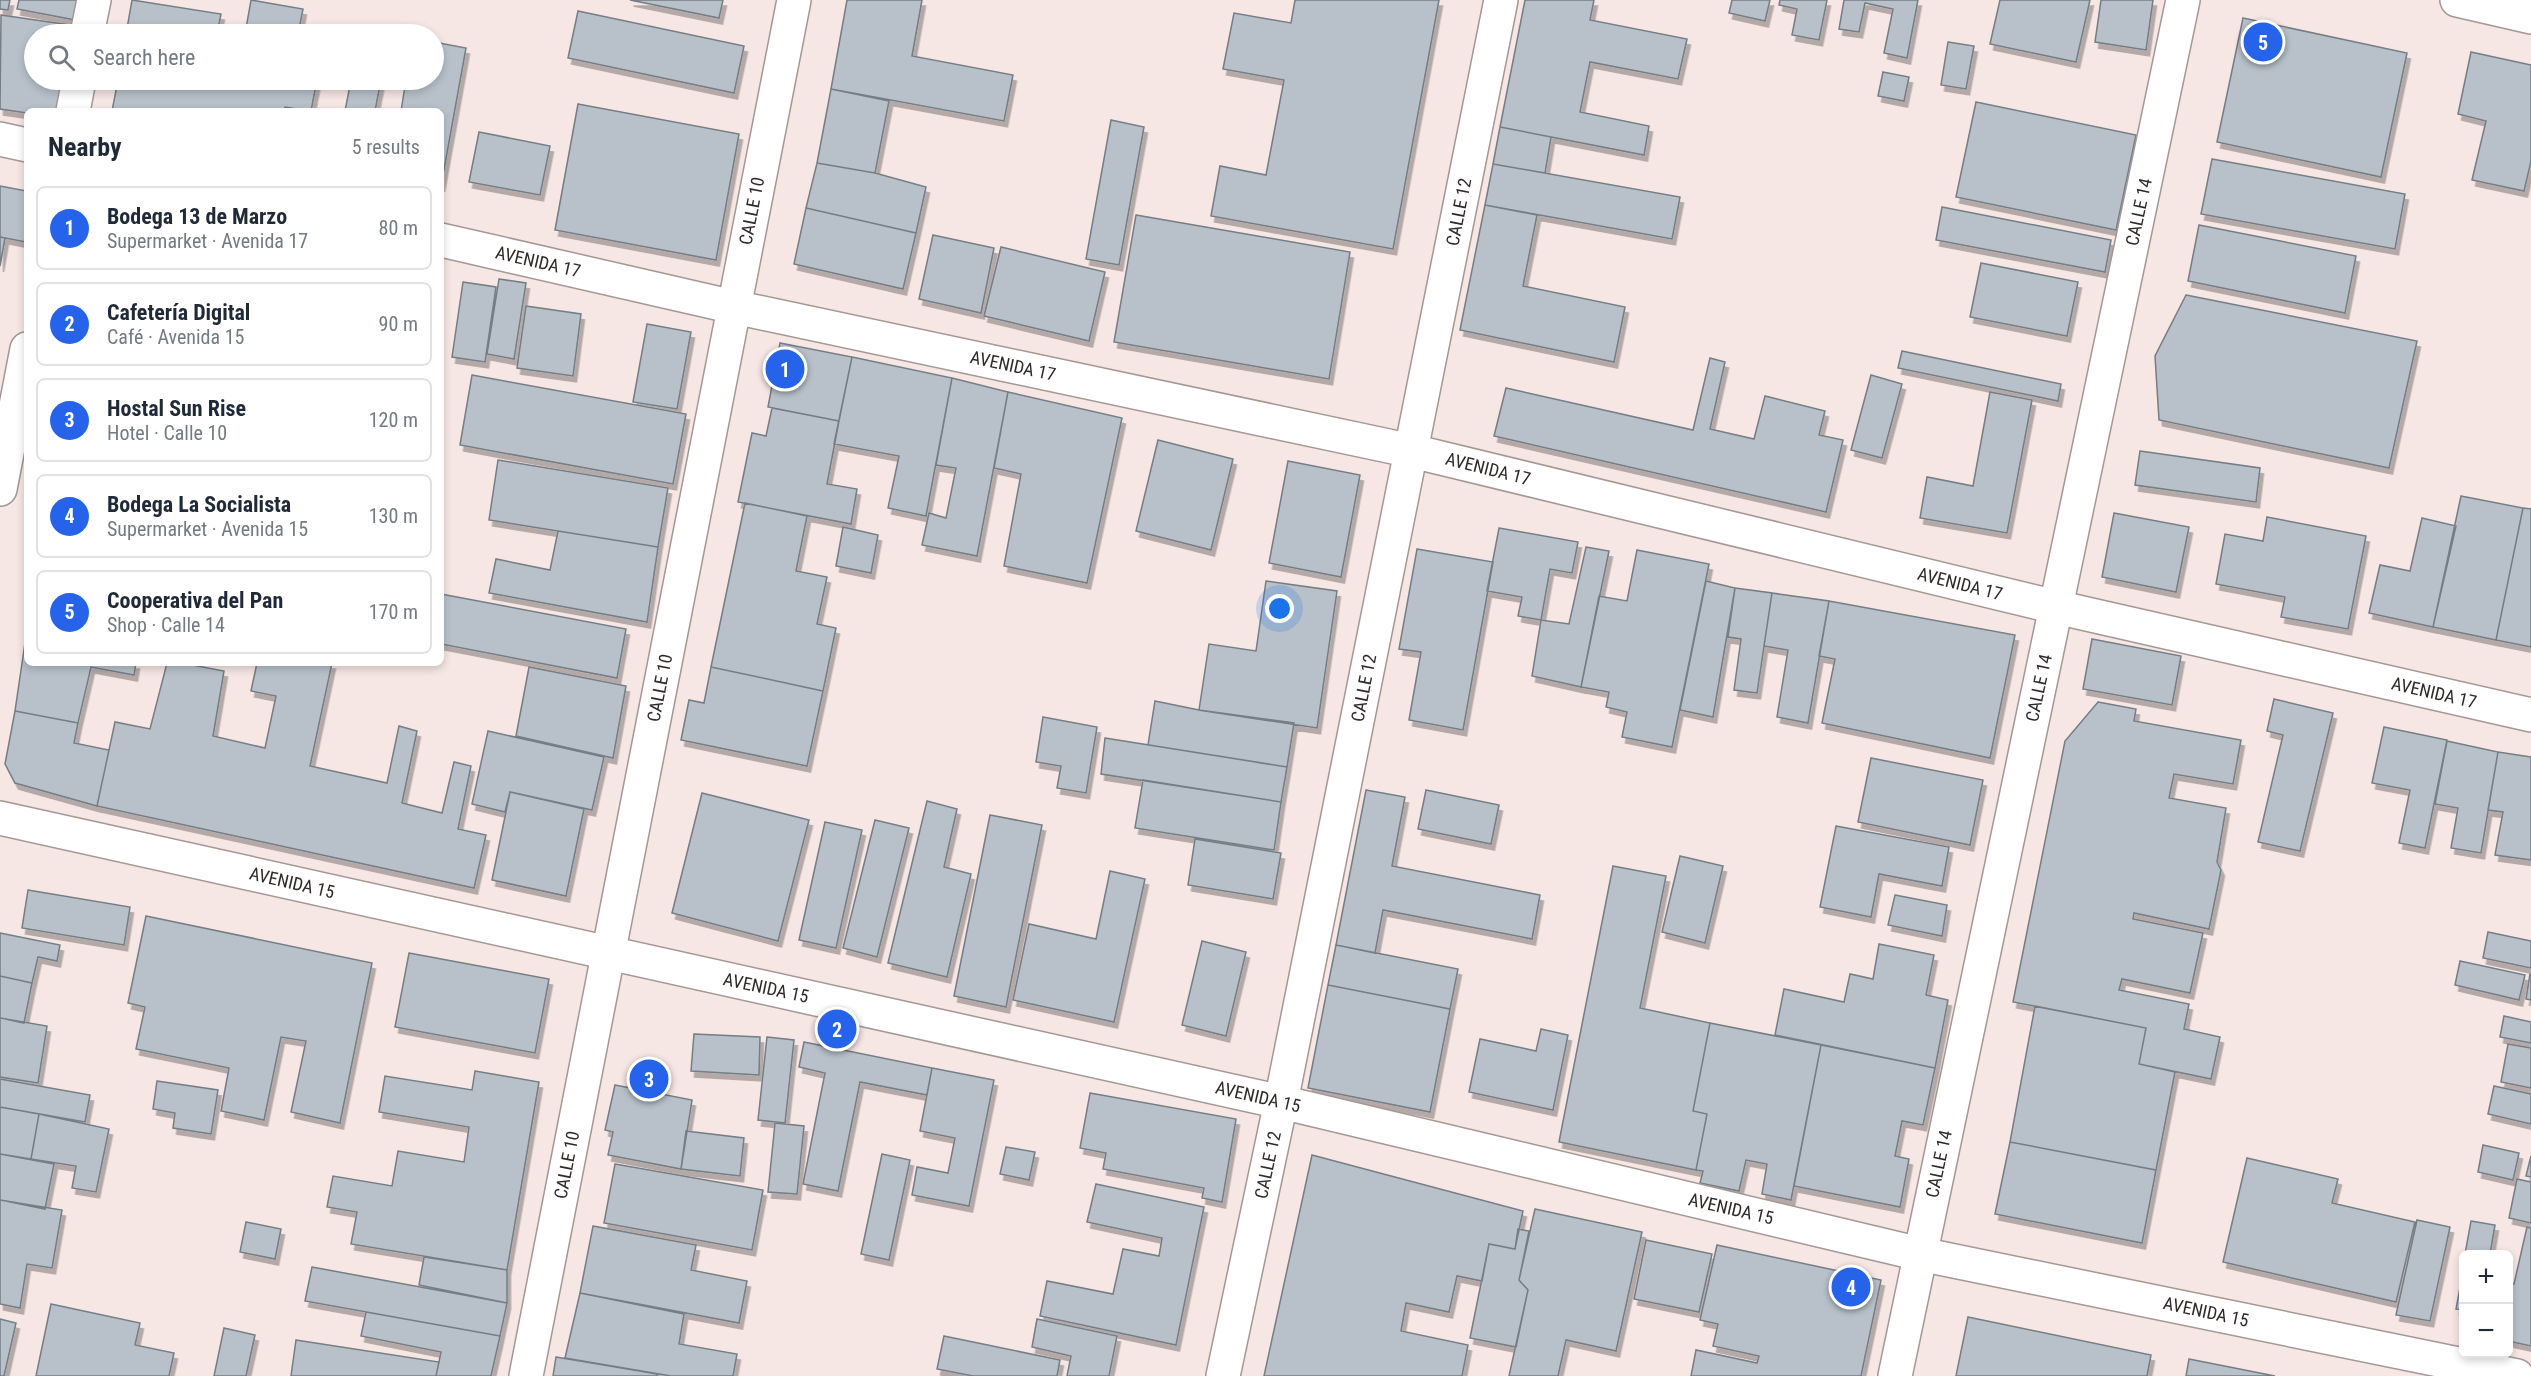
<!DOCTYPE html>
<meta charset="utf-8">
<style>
:root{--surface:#fff;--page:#f2f2f3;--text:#1f2937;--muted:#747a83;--line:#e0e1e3;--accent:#2563eb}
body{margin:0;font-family:"Roboto Condensed",sans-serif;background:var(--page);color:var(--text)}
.controls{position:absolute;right:18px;bottom:18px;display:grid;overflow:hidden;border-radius:9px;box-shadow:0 3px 9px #0003}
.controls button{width:54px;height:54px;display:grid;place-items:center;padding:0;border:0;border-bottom:2px solid var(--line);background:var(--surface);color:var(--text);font:30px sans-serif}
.you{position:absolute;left:1280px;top:609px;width:21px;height:21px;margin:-15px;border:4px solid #fff;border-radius:50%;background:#1a73e8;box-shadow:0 0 0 9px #1a73e833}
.badge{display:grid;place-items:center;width:39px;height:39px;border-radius:50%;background:var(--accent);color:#fff;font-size:20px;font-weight:700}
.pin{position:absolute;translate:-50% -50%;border:3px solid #fff;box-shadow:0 2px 6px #0006}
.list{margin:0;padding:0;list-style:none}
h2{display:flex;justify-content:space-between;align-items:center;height:78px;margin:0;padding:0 24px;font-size:26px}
h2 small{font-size:20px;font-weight:400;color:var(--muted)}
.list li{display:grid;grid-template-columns:39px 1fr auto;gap:18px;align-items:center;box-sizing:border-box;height:84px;margin:0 12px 12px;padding:0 12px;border:2px solid var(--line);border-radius:9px}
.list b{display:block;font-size:22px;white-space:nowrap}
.list p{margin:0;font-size:20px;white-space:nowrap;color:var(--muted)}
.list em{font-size:20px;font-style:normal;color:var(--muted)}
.icon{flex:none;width:33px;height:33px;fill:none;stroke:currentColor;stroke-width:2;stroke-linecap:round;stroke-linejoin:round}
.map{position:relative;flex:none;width:2531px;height:1376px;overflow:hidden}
.search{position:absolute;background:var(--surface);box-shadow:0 3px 9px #0003;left:24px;top:24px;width:420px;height:66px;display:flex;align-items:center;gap:15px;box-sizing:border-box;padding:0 21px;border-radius:33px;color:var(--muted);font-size:22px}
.panel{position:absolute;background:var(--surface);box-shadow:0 3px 9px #0003;left:24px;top:108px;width:420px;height:558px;border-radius:9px}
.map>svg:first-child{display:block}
</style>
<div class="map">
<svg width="2531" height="1376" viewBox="0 0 2531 1376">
<defs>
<filter id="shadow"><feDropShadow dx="3.5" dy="6" stdDeviation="0" flood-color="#0004"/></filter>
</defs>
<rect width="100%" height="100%" fill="#f6e7e4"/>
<path fill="#b8c1ca" stroke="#747d85" stroke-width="1.5" filter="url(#shadow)" d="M0,0h10l-2,10 -8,-1z
M19,0h71l-4,22 -69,-13z
M132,0l89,14 -4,20h-91z
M251,0l52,9 -5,25h-53z
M630,0h93l-4,18z
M847,0h75l-10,56 101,19 -9,46 -173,-32z
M1295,0h144l-46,249 -182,-33 9,-50 46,9 18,-95 -61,-11 11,-56 57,10z
M1525,0h69l-4,20 97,19 -9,40 -88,-17 -10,50 69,14 -5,29 -144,-28z
M1732,0h38l-5,21 -36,-8z
M1780,0h47l-8,40 -27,-5 5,-26 -18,-4z
M1844,0h74l-11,58 -23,-5 9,-44 -28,-6 -6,29 -20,-3z
M2000,0h90l-14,62 -86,-18z
M2101,0h52l-7,50 -51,-8z
M578,11l166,35 -10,47 -166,-35z
M1,15l69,10 -1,9h-35v46h28l-5,31h-30v2l-27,-4z
M2243,18l164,35 -26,124 -164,-35z
M434,42l32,6 -25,138v-75h-40l5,-31h28z
M1948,42l26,4 -8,43 -25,-4z
M2471,52l60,13v96l-7,30 -52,-11 14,-59 -28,-7z
M1883,72l26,5 -5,24 -26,-5z
M118,80h199l-6,31 -26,-4 -1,4h-172z
M351,80h30l-6,31h-30z
M831,89l58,12 -14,72 -58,-10z
M1976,102l160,33 -20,95 -160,-33z
M578,104l161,30 -23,126 -161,-30z
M1111,120l33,7 -25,138 -33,-6z
M1500,127l51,10 -6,36 -52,-9z
M479,132l71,14 -10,49 -71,-13z
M2212,159l193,35 -10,55 -194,-35z
M817,163l58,10 51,14 -10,46 -110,-25z
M1493,164l187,33 -8,42 -187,-34z
M0,186l27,5 -1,51 -26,-5z
M1485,205l52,10 -14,71 102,21 -11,55 -154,-32z
M1942,207l169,33 -6,32 -169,-32z
M806,208l110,25 -13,56 -109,-25z
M1136,215l214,37 -21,127 -215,-37z
M2199,225l157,31 -11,57 -157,-32z
M933,235l61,13 -13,65 -62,-14z
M0,237l5,1 -5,28z
M1001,247l104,25 -16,69 -105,-25z
M1981,263l97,19 -11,54 -97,-19z
M499,279l27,4 -12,76 -27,-5z
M463,282l33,5 -11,75 -33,-5z
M2186,295l231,46 -28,127 -230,-48 -4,-64z
M526,306l55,8 -8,62 -56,-8z
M647,324l44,8 -14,77 -44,-7z
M780,343l72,14 -13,64 -71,-14z
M1902,351l159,33 -3,17 -160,-33z
M852,357l100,21 -26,138 -38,-8 11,-52 -65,-12z
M1710,358l15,4 -15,67 44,10 11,-43 60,15 -6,24 24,5 -17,72 -332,-76 12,-48 187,42z
M472,375l214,39 -13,70 -213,-39z
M1871,375l31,9 -20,74 -31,-8z
M952,378l56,14 -31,164 -55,-11 7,-32 17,5 10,-50 -20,-3z
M1008,392l114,26 -35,165 -83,-17 17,-92 -27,-6z
M1990,392l42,8 -25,133 -87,-15 7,-41 46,9z
M772,408l67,13 -12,63 30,5 -6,35 -113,-22 14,-69 14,3z
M1158,440l75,19 -22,91 -75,-19z
M2140,451l120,17 -4,34 -121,-17z
M498,460l170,28 -10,59 -169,-27z
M1288,461l72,14 -19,102 -72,-14z
M2461,496l62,12 -27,132 -63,-13z
M745,503l62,13 -11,55 31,6 -10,47 19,4 -13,63 -112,-24z
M2523,508l8,1v138l-35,-7z
M2114,513l75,14 -13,65 -74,-15z
M2267,517l99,19 -18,93 -67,-12 4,-20 -69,-13 9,-50 38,7z
M2422,518l34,8 -23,101 -64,-14 11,-48 30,6z
M843,527l35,8 -7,38 -35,-7z
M1499,528l79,14 -6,31 -22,-4 -9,51 -23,-4 4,-19 -35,-6z
M558,531l100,16 -11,75 -158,-29 7,-34 54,11z
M1586,547l23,4 -28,136 -49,-11 9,-56 28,4z
M1417,549l76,13 -30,168 -54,-10 12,-68 -22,-3z
M1637,550l72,14 -37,183 -50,-10 5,-25 -21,-5 3,-15 -28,-5 18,-91 28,5z
M1266,581l71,10 -20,137 -118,-18 10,-66 47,7z
M1706,581l29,7 -22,129 -33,-7z
M1735,588l37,5 -15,100 -23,-3 7,-51 -13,-2z
M1772,593l57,8 -21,122 -31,-6 11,-67 -24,-4z
M441,594l185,35 -9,49 -176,-34z
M1829,601l186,34 -25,123 -168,-35 13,-64 -16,-3z
M26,636l1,27h109l-2,12 -43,-8 -13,56 -63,-12z
M2092,639l89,17 -9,49 -89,-16z
M167,663h15l42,8 -11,65 52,12 11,-52 -25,-5 6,-28h75l-22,103 77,17 12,-57 18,5 -15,72 40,10 12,-51 17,4 -13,63 28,6 -12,53 -377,-82 18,-84 35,7z
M529,667l97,19 -13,72 -97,-22z
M711,667l112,24 -16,75 -126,-26 8,-40 15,3z
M2274,699l59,14 -33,138 -42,-9 25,-107 -16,-4z
M1155,701l44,9 95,13 -7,44 -139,-22z
M2098,702l38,7 -2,12 107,19 -8,44 -59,-10 -5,24 57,10 -9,54 4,8 -12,59 -75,-16 -1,6 70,14 -13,60 -68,-14 -3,11 70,14 -5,25 36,8 -9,42 -72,-15 7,-36 -133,-26 52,-261z
M15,711l63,12 -4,20 35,7 -12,56 -82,-23 -10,-19z
M1043,717l54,10 -11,66 -29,-5 4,-22 -25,-4z
M2384,727l63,13 -22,108 -26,-5 11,-53 -38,-7z
M488,731l116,26 -12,53 -82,-18 -5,20 -33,-8z
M1105,738l182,29 -6,35 -180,-28z
M2447,741l51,11 -17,101 -30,-5 7,-40 -23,-4z
M2498,752l33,5v103l-36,-5 8,-43 -15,-2z
M1871,758l112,22 -13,65 -112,-23z
M1143,780l138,22 -7,48 -139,-22z
M1366,790l39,7 -13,69 148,29 -8,44 -149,-29 -8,43 -39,-8z
M1426,790l73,15 -8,39 -73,-15z
M510,792l74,17 -18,87 -74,-16z
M702,793l107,27 -31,121 -106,-28z
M927,801l30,8 -13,58 27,7 -24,103 -59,-14z
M990,815l52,10 -36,182 -52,-11z
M875,820l34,8 -32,129 -34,-9z
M825,822l37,8 -26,118 -37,-8z
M1836,826l113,21 -7,39 -63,-12 -8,43 -51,-10z
M1195,839l86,14 -8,46 -85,-14z
M1680,856l43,10 -18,77 -43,-11z
M1613,866l53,10 -26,132 70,15 -17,88 14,3 -11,56 -137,-28z
M1110,871l35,8 -31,143 -101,-22 16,-76 67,15z
M28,890l102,17 -6,38 -102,-17z
M1895,895l52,10 -5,31 -54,-11z
M146,916l226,47 -32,160 -49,-11 15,-71 -25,-4 -17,83 -43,-9 8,-43 -93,-19 9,-42 -17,-4z
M2488,932l43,9v27l-48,-10z
M0,933l60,12 -3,16 -19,-4 -6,26 -32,-7z
M1202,941l44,11 -20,84 -44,-11z
M1879,944l55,11 -8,40 22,5 -13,68 -160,-33 9,-46 60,13 6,-28 23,5z
M1336,945l122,24 -8,40 -122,-24z
M409,953l140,26 -14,74 -140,-26z
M2460,961l65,14 -6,25 -64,-15z
M2530,974h1v26l-5,-1z
M0,976l32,7 -8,40 -24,-5z
M1328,985l122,24 -20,103 -122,-24z
M2035,1006l111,22 -7,36 36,8 -19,98 -146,-28z
M2504,1016l27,6v21l-31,-6z
M0,1018l47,8 -9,57 -38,-6z
M1710,1023l111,22 -30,155 -29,-6 5,-30 -21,-4 -7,31 -39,-8 3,-12 -7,-1 11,-56 -14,-3z
M1541,1029l27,6 -15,75 -84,-18 11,-53 56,12z
M694,1034l66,3 -1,38 -68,-4z
M767,1037l27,3 -9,83 -27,-3z
M804,1042l128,26 -5,27 -67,-13 -22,109 -35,-7 22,-111 -26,-6z
M2508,1044l23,4v40l-30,-6z
M1821,1045l114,23 -12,57 -21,-4 -7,35 14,3 -9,48 -106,-21z
M932,1068l62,12 -25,126 -57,-11 5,-28 31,6 7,-35 -35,-7z
M475,1071l64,11 -32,188 -156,-26 6,-32 -30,-5 6,-31 59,10 6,-35 66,11 5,-35 -90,-15 6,-36 87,14z
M0,1079l90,16 -5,27 -85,-15z
M157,1081l61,9 -7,44 -38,-6 2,-15 -22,-4z
M615,1085l77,15 -11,69 -73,-14 5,-23 -8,-2z
M2494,1086l37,8v30l-43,-10z
M1090,1093l146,26 -14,83 -20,-4 2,-10 -101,-19 3,-16 -26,-5z
M0,1107l39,7 -8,45 -31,-5z
M39,1114l70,15 -13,63 -24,-4 4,-22 -45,-7z
M775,1123l29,3 -7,68 -29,-2z
M686,1131l58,7 -4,38 -59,-7z
M2010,1142l146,28 -14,73 -147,-29z
M2483,1145l36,8 -6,27 -35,-8z
M1006,1147l29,5 -6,28 -29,-6z
M0,1154l54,10 -9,45 -45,-9z
M882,1154l28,6 -21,100 -28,-6z
M1312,1155l211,56 -8,38 -26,-5 -7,37 -25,-5 -8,36 -43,-9 -5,28 67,14 -6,31h-198z
M2531,1156v21l-5,-1z
M2247,1158l91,21 -6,24 83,19 -19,80 -173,-40z
M615,1164l148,26 -11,60 -148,-27z
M2517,1179l14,3v41l-22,-5z
M1096,1184l108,23 -28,138 -136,-29 7,-35 66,13 10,-45 36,7 3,-18 -75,-16z
M0,1200l62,10 -10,58 -25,-4 -7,44 -20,-4z
M1535,1209l107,23 -26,119 -50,-11 -8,36h-49l19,-86 -9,-10z
M2417,1220l33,7 -20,94 -34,-6z
M2471,1221l24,4 -5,29h-25z
M246,1222l35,7 -6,30 -35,-7z
M593,1226l103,19 -5,25 56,11 -8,42 -159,-30z
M2527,1227l4,1v118l-23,-5v-58l6,1z
M1518,1229l11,2 -10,49 9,10 -12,57 -46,-9 19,-94 26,5z
M1646,1240l66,14 -13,58 -65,-13z
M1717,1245l164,35 -20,96h-170l5,-26 61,13 2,-7 -46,-10 5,-22 -18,-4z
M424,1257l83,13v33l-88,-18z
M2464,1266v44l-8,-1z
M312,1267l195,36 -7,33 -195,-35z
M580,1293l104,21 -5,30 58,10 -4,22h-62l-106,-18z
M51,1304l89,19 -5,22 39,8 -5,23h-133z
M366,1312l134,24 -9,40h-55l5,-24 -80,-16z
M1968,1317l183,38 -4,21h-191z
M0,1319l16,4 -12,53h-4z
M1037,1319l80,17 -8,40h-42l4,-20 -39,-9z
M224,1328l31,7 -9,41h-32z
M944,1336l116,24 -3,16h-84l-36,-7z
M296,1340l143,22 -3,14h-145z
M556,1357l101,17v2h-104z
M2189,1359l86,17h-89z"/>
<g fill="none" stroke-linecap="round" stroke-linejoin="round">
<g stroke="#a49794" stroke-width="36">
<path id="street" d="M2457,0l74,17
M87,34l7,-34
M73,111l6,-31
M0,139l27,6
M441,240l293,67 678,144 644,156 475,108
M0,489l27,-140
M0,818l1281,284 639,152 597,122
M526,1376l268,-1376
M1223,1376l58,-274 220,-1102"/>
</g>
<g stroke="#a49794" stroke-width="36">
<path id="secondary" d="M1895,1376l288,-1376"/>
</g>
<use href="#street" stroke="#fff" stroke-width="33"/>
<use href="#secondary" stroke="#fff" stroke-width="33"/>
</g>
<g text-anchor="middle" stroke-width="5" stroke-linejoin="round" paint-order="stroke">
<g font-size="18" fill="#2f2928" stroke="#fff">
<text transform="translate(752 211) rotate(-79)" y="6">CALLE 10</text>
<text transform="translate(1459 212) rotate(-79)" y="6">CALLE 12</text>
<text transform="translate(2139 212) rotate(-78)" y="6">CALLE 14</text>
<text transform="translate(538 262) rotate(13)" y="6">AVENIDA 17</text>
<text transform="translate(1013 366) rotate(12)" y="6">AVENIDA 17</text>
<text transform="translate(1488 469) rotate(14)" y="6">AVENIDA 17</text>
<text transform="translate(1960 584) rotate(14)" y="6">AVENIDA 17</text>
<text transform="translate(660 688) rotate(-79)" y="6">CALLE 10</text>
<text transform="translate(1364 688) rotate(-79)" y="6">CALLE 12</text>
<text transform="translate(2039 688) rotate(-78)" y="6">CALLE 14</text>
<text transform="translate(2434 693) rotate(13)" y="6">AVENIDA 17</text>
<text transform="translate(292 883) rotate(13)" y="6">AVENIDA 15</text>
<text transform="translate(766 988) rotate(12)" y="6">AVENIDA 15</text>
<text transform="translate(1258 1097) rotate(13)" y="6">AVENIDA 15</text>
<text transform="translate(1939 1164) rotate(-78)" y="6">CALLE 14</text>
<text transform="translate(567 1165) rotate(-79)" y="6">CALLE 10</text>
<text transform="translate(1268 1165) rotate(-78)" y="6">CALLE 12</text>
<text transform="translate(1731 1209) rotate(13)" y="6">AVENIDA 15</text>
<text transform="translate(2206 1312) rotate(12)" y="6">AVENIDA 15</text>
</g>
</g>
</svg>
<div class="controls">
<button>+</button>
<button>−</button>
</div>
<div class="you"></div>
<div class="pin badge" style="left:785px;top:369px">1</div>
<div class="pin badge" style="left:837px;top:1029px">2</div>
<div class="pin badge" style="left:649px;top:1079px">3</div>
<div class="pin badge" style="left:1851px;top:1287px">4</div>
<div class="pin badge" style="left:2263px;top:42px">5</div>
<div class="search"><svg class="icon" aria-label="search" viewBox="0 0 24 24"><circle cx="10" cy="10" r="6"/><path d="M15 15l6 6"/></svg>Search here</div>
<section class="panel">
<h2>Nearby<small>5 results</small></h2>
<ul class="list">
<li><span class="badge">1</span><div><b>Bodega 13 de Marzo</b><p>Supermarket · Avenida 17</p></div><em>80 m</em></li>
<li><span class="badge">2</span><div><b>Cafetería Digital</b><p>Café · Avenida 15</p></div><em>90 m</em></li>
<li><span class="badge">3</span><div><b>Hostal Sun Rise</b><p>Hotel · Calle 10</p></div><em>120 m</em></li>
<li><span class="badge">4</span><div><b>Bodega La Socialista</b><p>Supermarket · Avenida 15</p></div><em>130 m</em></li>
<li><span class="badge">5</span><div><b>Cooperativa del Pan</b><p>Shop · Calle 14</p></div><em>170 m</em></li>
</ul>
</section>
</div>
